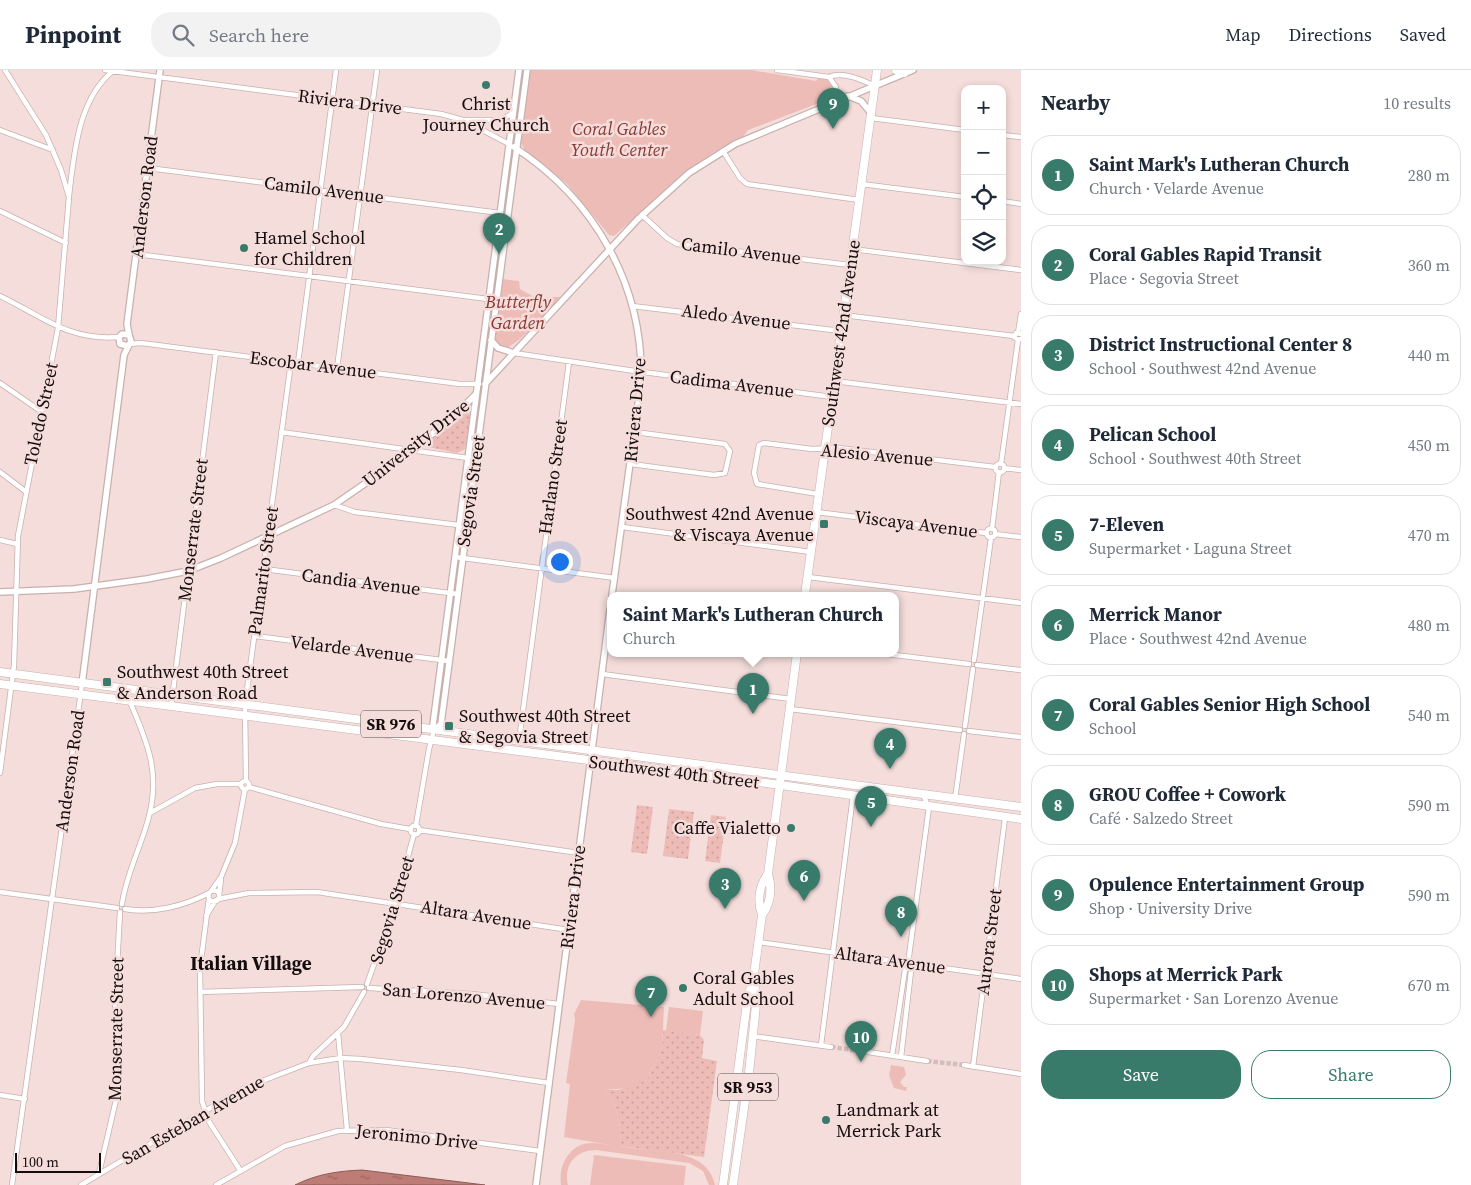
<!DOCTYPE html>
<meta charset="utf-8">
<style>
:root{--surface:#fff;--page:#f2f2f3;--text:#1f2937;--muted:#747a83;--line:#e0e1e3;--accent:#397b6b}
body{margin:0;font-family:"Source Serif 4",serif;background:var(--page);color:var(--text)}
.controls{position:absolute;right:15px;top:15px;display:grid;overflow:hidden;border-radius:10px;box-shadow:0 2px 8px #0003}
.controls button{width:45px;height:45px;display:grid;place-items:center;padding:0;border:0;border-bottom:1px solid var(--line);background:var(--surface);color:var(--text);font:25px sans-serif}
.scale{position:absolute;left:15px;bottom:12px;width:86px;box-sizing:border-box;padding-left:5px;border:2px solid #150d0d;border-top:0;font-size:14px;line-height:18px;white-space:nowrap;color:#150d0d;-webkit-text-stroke:4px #f4ddda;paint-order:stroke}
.you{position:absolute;left:559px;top:491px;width:18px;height:18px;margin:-12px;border:4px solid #fff;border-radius:50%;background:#1a73e8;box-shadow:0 0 0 8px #1a73e833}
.badge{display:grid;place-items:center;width:32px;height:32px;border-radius:50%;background:var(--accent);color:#fff;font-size:16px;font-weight:700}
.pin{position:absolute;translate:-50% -41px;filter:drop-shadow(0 1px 2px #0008)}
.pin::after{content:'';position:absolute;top:26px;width:18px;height:15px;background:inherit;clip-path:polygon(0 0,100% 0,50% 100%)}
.popup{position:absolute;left:607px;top:522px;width:292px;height:65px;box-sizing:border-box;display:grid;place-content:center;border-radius:10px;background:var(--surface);filter:drop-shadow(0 1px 4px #0005);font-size:16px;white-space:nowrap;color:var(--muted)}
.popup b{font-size:19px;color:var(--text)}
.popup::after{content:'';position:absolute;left:50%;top:100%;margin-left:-10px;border:10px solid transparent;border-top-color:var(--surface)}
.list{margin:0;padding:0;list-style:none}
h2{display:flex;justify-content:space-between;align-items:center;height:65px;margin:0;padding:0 20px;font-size:21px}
h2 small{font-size:16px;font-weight:400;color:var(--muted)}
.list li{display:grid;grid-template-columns:32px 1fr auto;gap:15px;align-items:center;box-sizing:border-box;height:80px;margin:0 10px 10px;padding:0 10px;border:1px solid var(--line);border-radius:20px}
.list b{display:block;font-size:19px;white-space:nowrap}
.list p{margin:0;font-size:16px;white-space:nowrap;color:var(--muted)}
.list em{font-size:16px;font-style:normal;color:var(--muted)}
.actions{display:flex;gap:10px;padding:15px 20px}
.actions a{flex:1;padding:11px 0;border:1px solid var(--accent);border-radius:20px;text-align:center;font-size:18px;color:var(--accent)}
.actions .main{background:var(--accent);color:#fff}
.icon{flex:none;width:28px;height:28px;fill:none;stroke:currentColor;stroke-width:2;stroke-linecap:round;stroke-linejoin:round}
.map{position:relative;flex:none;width:1021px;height:1115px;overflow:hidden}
header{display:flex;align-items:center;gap:30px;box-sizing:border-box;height:70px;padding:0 25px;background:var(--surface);border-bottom:1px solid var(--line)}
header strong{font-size:24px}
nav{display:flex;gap:28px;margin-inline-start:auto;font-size:18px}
.search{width:350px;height:45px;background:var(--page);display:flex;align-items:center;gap:12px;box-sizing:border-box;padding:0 18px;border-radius:20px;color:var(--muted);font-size:19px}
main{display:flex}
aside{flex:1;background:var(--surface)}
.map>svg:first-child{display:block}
</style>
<header>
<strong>Pinpoint</strong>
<div class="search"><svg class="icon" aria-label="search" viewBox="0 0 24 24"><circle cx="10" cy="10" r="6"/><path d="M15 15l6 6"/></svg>Search here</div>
<nav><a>Map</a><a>Directions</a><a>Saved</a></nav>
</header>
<main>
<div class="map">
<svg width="1021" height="1115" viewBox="0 0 1021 1115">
<defs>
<pattern id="grass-dots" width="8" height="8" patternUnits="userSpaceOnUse" patternTransform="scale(1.25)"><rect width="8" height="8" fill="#eebcb7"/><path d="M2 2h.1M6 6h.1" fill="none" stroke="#cba09c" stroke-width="1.8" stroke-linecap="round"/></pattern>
<pattern id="water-ripples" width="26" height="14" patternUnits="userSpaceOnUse" patternTransform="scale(1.25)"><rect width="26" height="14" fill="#bd7c75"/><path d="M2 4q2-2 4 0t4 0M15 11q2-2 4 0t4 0" fill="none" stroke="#98645e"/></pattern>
</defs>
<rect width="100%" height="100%" fill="#f4ddda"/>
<path fill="url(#grass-dots)" d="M466,340l5,6 -6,33 -8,4 -29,-6 1,-5z
M637,735l16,2 -6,47 -16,-2z
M669,739l25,3 -6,47 -25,-3z
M711,745l15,2 -6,46 -15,-2z
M663,960l37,5 4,5 -2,18 15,3 -13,96 -84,-11c1,-19 -1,-42 -16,-56h14l29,-10 15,-31z"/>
<path fill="#eebcb7" d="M530,0h221l65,11 2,-3h7l9,9 -1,7 -6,6 -79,30 -5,7 -29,15 -28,19 -72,65 -5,-1 -42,-51 -42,-34 -4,-7z
M502,209l17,2 1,8 14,8h28l-42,42 -14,10 -7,-3 -5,-7z
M581,930l83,7 -2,42 -15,31 -19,8 -23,2c13,15 17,37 15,56 31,7 87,-1 95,39h-6l-6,-14 -14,-8 -93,-13c-20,0 -33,15 -28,35h-7c-3,-20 9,-42 31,-42 8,0 16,2 24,3l-52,-9 6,-53 -4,-1 9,-63 -1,-6z
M669,937l34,4 -3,24 -34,-4z
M891,995l13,2 2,8 -6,7 4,5h3l-1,4 -12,-3 -5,-13z
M594,1085l92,11 -2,19h-94z"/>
<path fill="url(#water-ripples)" stroke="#8b5b56" d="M362,1100l123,15h-190c22,-11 43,-14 67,-15z"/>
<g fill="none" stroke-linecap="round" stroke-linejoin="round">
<path stroke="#d3bebb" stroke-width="4.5" stroke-dasharray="4.5 2" stroke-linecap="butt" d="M831,977l37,5
M927,991l37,4"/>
<g stroke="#c7b1ae" stroke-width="6">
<path id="minor" d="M105,0l336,44 22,6 46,24
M777,0l52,7c14,-6 33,3 46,9
M829,7l7,10 -2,10 -4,6
M871,48l94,12
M465,50h36l12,-7
M0,60l53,20
M1002,65l19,2
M723,81l17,27 7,6 112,16
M148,98l352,45
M861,114l104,13
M69,126c5,-42 9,-97 44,-125
M1002,131l19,3
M0,141l66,32
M642,145l25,23 10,6 173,21
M852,179l169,21
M136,184l360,46
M0,226c42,20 68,45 119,41
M632,236l209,25
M843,245l171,21
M1018,263l3,-19
M1021,264l-5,-1 -2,4 4,3 3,-1
M130,274l11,-1 319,41h19
M514,283l114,17 204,27
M298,293l38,-293
M337,298l40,-298
M834,311l187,23
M0,313l42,29
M281,362l194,27
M995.5 398a4.5 4.5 0 1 1 9 0a4.5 4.5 0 1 1-9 0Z
M631,394l83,11 11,-2 5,-22 -5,-7 -90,-12
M1001,394l17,-124
M1004,398l17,2
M0,402l25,19
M818,424l-61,-10 -3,-11 5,-28 5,-2 48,6 27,-1 156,19
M334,435l21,7 111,14
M816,442l170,21
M622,457l189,25
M986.5 463a4.5 4.5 0 1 1 9 0a4.5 4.5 0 1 1-9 0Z
M992,459l7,-57
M995,464l26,3
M0,470l17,4
M455,487l160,21
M264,499l193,25
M808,507l213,26
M255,566l194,25
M878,583l91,11
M974,590l17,-122
M977,595l44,5
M602,604l189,25
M171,637l45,-355
M790,639l170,21
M965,656l8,-57
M969,661l52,6
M519,671l50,-379
M0,703l14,-108 4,-129 40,-208 11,-131 -8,-27 -15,-35 -41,-65
M241 715a4 4 0 1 1 8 0a4 4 0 1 1-8 0Z
M246,711l-1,-76 46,-343
M249,717l132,37 29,5
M955,729l9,-65
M150,743l45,-25 22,-4h24
M416,755l13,-76 5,-19
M410.5 760a4.5 4.5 0 1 1 9 0a4.5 4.5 0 1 1-9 0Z
M419,760l160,23
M208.5 826a5.5 5.5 0 1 1 11 0a5.5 5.5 0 1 1-11 0Z
M211,821l10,-14 14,-34 10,-54
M0,822l117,16
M219,825l2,-16
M209,828l-9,70 2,133 6,19 32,50
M218,829l31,-6 68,-1 252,38
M122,834c4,-29 18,-55 26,-84 13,-45 0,-77 -18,-118
M125,839c28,5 59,-3 84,-16
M206,846l10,-16
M759,872l262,37
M367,914l27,-76 20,-74
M369,918l103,6 87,10
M200,922l162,-5
M338,963l9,97
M752,966l79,11
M821,975l32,-249
M868,982l59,9
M892,986l13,-86 4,-3
M901,987l10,-86 -2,-4v-11l20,-149 -6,-12
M309,993l4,-7 31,-29 20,-35
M964,995l57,9
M973,997l32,-249
M0,1025l25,4
M99,1103l17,-73 -1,-97 5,-91
M12,1115l70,-501
M81,1115l163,-97 65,-25 32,-5 20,1 100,11 88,13
M216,1115l69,-39 53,-15 48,-1 154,21"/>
</g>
<g stroke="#c7b1ae" stroke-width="8">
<path id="tertiary" d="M519,0l-86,655 1,5 7,-6 86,-654
M848,26l13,5 10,12
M514,77c80,52 130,138 127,235l-29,213
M129,265l-2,-11 33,-254
M491,270l7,8 16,5
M485,314l152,-164 52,-47 46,-29 178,-74
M0,522l74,-3 73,-10 41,-8 33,-13 113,-53 68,-47 49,-39 25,-25
M82,614l42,-329 7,-14 -2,-6 -7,-1 -3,3 1,7 8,2
M536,1115l74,-575"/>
</g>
<g stroke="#c7b1ae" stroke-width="9">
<path id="primary" d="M896,0l8,3
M805,525l72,-525
M0,602l1021,135
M0,614l766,99 255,36
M762,845c-5,-14 -3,-29 6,-41
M723,1115l25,-190 5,-13 9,-67c9,-12 10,-27 6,-41l29,-221
M733,1115l16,-112 8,-78 -4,-13"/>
</g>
<use href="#minor" stroke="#fff" stroke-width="4.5"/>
<use href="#tertiary" stroke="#fff" stroke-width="5.5"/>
<use href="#primary" stroke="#fff" stroke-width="8"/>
</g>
<g fill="#397b6b" stroke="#f4ddda" stroke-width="2">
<circle cx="486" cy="15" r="5"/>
<circle cx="244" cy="178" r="5"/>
<rect x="819" y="449" width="10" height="10" rx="2.5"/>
<rect x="102" y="607" width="10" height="10" rx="2.5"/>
<rect x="444" y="651" width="10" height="10" rx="2.5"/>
<circle cx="791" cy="758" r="5"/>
<circle cx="683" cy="918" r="5"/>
<circle cx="826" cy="1050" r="5"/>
</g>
<g text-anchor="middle" stroke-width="5" stroke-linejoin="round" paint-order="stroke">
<g fill="#f4ddda" stroke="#584b4a" stroke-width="1">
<rect x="361" y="640.5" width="60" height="27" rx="4"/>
<rect x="718" y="1003.5" width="60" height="27" rx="4"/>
</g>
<g font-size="16" font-weight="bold" fill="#150d0d">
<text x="391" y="660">SR 976</text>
<text x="748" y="1023">SR 953</text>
</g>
<g font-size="18" fill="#150d0d" stroke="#f4ddda">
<text transform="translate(350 32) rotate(7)" y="6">Riviera Drive</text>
<text transform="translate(324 120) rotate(7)" y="6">Camilo Avenue</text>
<text transform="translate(144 127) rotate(-83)" y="6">Anderson Road</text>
<text transform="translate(741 181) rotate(7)" y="6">Camilo Avenue</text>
<text transform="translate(736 247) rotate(7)" y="6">Aledo Avenue</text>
<text transform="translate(841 263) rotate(-82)" y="6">Southwest 42nd Avenue</text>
<text transform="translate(313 295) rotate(7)" y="6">Escobar Avenue</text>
<text transform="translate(732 314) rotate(7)" y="6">Cadima Avenue</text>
<text transform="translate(635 340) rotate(-85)" y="6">Riviera Drive</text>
<text transform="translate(41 344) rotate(-78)" y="6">Toledo Street</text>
<text transform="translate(416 373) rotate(-38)" y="6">University Drive</text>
<text transform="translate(877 385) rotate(5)" y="6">Alesio Avenue</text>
<text transform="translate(553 407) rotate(-82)" y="6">Harlano Street</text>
<text transform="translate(471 421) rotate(-82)" y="6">Segovia Street</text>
<text transform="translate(916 454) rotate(7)" y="6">Viscaya Avenue</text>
<text transform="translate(193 460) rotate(-83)" y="6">Monserrate Street</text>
<text transform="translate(263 501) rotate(-82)" y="6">Palmarito Street</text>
<text transform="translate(361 512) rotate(7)" y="6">Candia Avenue</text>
<text transform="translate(352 579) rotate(7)" y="6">Velarde Avenue</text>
<text transform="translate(70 701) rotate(-82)" y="6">Anderson Road</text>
<text transform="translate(674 702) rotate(7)" y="6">Southwest 40th Street</text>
<text transform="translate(573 827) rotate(-83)" y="6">Riviera Drive</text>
<text transform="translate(392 840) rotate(-73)" y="6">Segovia Street</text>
<text transform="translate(476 845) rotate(9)" y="6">Altara Avenue</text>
<text transform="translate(989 872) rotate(-83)" y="6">Aurora Street</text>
<text transform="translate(890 890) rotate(8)" y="6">Altara Avenue</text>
<text transform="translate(464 926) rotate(5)" y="6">San Lorenzo Avenue</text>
<text transform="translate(116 959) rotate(-89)" y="6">Monserrate Street</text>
<text transform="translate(193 1050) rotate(-30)" y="6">San Esteban Avenue</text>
<text transform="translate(417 1067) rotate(6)" y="6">Jeronimo Drive</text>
</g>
<g font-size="18" fill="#150d0d" stroke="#f4ddda" text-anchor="start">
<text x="486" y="40" text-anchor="middle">Christ<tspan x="486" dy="21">Journey Church</tspan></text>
<text x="254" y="174">Hamel School<tspan x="254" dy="21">for Children</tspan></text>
<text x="814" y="450" text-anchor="end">Southwest 42nd Avenue<tspan x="814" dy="21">&amp; Viscaya Avenue</tspan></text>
<text x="117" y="608">Southwest 40th Street<tspan x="117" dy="21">&amp; Anderson Road</tspan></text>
<text x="459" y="652">Southwest 40th Street<tspan x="459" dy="21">&amp; Segovia Street</tspan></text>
<text x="781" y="764" text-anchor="end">Caffe Vialetto</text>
<text x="693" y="914">Coral Gables<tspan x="693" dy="21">Adult School</tspan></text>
<text x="836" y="1046">Landmark at<tspan x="836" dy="21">Merrick Park</tspan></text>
</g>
<g font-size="18" font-style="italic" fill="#893834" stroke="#f4ddda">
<text x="619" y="65">Coral Gables<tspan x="619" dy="21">Youth Center</tspan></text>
<text x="518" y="238">Butterfly<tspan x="518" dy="21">Garden</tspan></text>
</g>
<g font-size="19" font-weight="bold" fill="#150d0d" stroke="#f4ddda">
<text x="251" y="900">Italian Village</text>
</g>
</g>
</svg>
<div class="controls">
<button>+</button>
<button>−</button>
<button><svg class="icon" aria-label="locate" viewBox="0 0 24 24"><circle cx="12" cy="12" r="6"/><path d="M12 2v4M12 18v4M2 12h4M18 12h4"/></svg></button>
<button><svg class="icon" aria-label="layers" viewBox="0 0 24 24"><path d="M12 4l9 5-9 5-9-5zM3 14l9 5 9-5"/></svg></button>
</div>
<div class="scale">100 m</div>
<div class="you"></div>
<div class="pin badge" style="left:753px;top:644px">1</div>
<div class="popup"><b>Saint Mark's Lutheran Church</b>Church</div>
<div class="pin badge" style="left:499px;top:184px">2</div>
<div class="pin badge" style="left:725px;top:839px">3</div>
<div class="pin badge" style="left:890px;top:699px">4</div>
<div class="pin badge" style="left:871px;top:757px">5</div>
<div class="pin badge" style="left:804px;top:831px">6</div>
<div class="pin badge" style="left:651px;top:947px">7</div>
<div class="pin badge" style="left:901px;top:867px">8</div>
<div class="pin badge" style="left:833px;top:59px">9</div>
<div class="pin badge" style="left:861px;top:992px">10</div>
</div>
<aside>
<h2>Nearby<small>10 results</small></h2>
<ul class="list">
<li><span class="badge">1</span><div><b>Saint Mark's Lutheran Church</b><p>Church · Velarde Avenue</p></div><em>280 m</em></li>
<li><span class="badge">2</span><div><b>Coral Gables Rapid Transit</b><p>Place · Segovia Street</p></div><em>360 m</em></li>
<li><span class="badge">3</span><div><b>District Instructional Center 8</b><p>School · Southwest 42nd Avenue</p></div><em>440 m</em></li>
<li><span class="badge">4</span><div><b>Pelican School</b><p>School · Southwest 40th Street</p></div><em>450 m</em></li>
<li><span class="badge">5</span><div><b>7-Eleven</b><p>Supermarket · Laguna Street</p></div><em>470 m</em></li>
<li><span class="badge">6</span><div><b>Merrick Manor</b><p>Place · Southwest 42nd Avenue</p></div><em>480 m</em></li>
<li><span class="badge">7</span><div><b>Coral Gables Senior High School</b><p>School</p></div><em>540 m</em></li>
<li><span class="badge">8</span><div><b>GROU Coffee + Cowork</b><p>Café · Salzedo Street</p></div><em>590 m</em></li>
<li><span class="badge">9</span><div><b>Opulence Entertainment Group</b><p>Shop · University Drive</p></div><em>590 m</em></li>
<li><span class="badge">10</span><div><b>Shops at Merrick Park</b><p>Supermarket · San Lorenzo Avenue</p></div><em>670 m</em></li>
</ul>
<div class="actions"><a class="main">Save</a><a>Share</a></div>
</aside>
</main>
